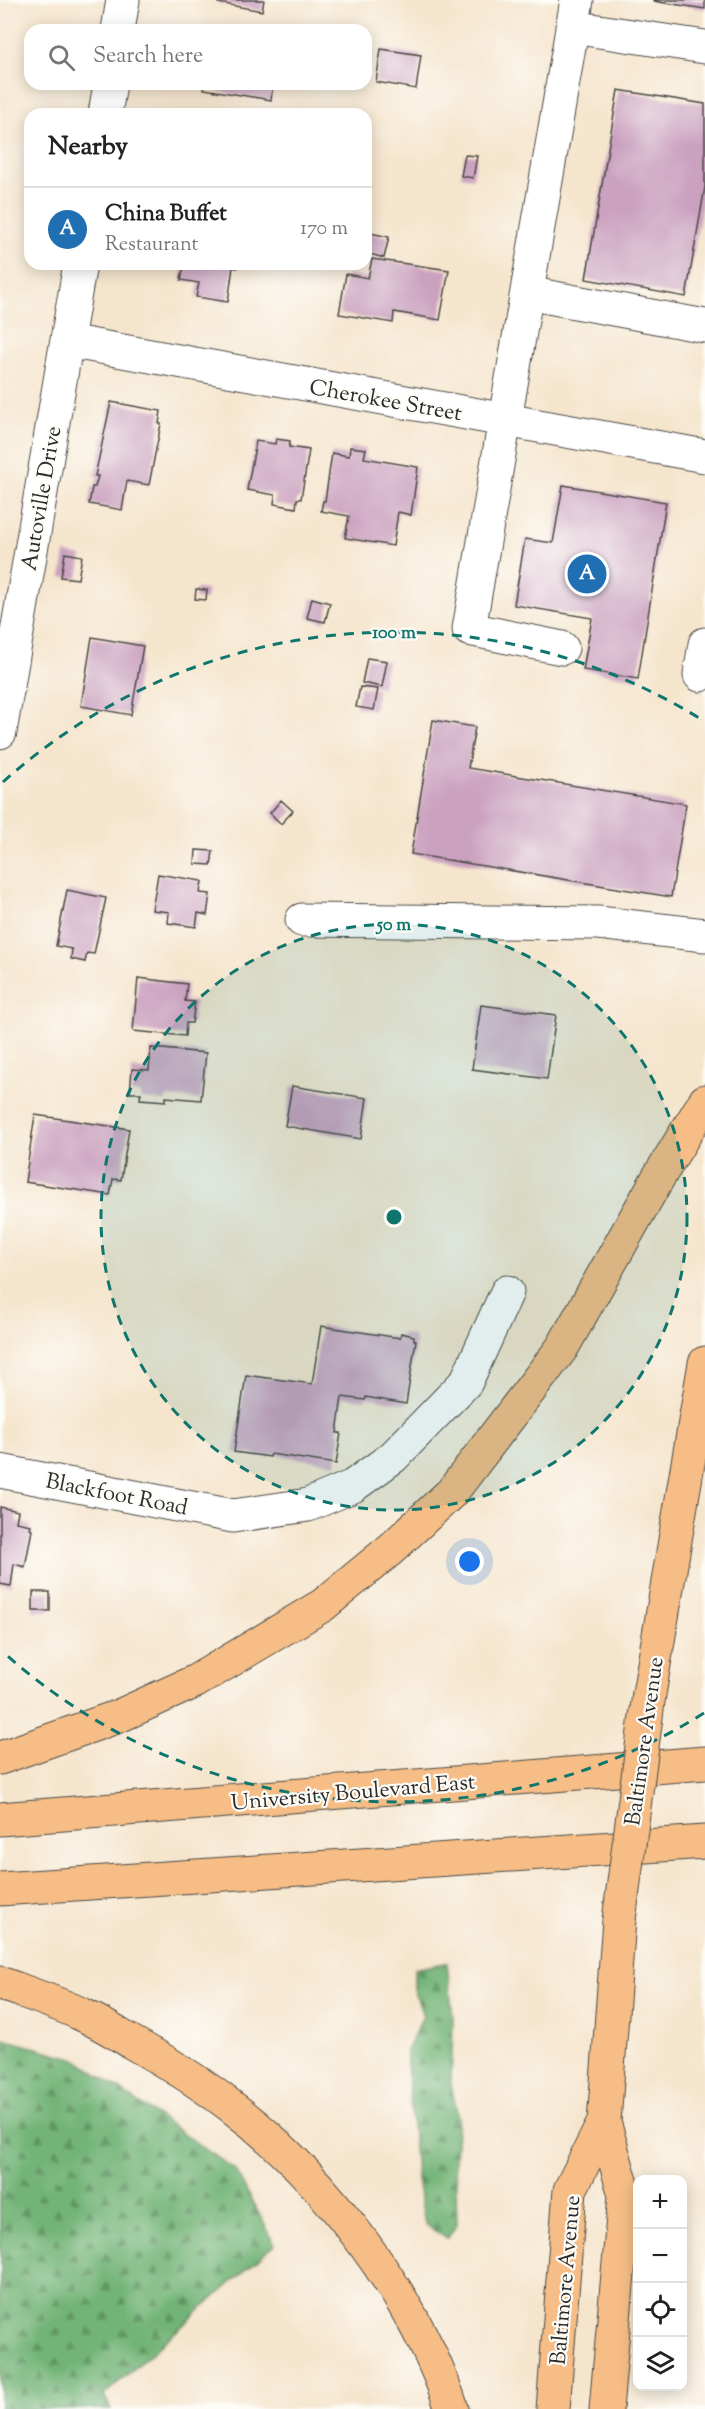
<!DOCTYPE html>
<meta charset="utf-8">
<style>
:root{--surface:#fff;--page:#f2f2f2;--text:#222;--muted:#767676;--line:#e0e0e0;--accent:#1f6fb2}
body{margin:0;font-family:"Sorts Mill Goudy",serif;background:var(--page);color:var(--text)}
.controls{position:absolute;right:18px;bottom:18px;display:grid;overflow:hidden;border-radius:12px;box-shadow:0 3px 15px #0003}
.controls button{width:54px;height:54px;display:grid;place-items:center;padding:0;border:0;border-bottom:2px solid var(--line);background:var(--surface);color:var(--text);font:30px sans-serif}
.you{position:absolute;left:470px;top:1562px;width:21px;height:21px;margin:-15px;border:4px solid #fff;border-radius:50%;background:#1a73e8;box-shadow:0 0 0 9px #1a73e833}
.badge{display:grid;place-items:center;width:39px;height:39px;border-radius:50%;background:var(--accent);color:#fff;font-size:20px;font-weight:700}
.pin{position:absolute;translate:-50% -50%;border:3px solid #fff;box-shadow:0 2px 6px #0006}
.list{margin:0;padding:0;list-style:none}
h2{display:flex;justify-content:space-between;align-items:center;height:78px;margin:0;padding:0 24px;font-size:26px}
h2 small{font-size:20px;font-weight:400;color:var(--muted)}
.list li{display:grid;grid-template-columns:39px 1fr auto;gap:18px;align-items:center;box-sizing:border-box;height:84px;padding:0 24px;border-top:2px solid var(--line)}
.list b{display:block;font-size:22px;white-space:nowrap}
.list p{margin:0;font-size:20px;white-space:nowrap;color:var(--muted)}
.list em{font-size:20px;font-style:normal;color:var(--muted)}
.icon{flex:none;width:33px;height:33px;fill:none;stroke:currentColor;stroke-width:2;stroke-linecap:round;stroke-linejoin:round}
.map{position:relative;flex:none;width:705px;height:2409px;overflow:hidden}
.search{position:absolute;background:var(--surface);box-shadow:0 3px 15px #0003;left:24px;top:24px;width:348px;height:66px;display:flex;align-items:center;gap:15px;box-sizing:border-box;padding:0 21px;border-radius:18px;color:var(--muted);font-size:22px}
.panel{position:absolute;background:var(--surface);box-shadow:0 3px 15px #0003;left:24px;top:108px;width:348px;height:162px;border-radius:18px}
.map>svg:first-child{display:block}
</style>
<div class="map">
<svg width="705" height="2409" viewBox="0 0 705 2409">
<defs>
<pattern id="forest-firs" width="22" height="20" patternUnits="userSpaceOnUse" patternTransform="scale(1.5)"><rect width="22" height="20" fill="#72b477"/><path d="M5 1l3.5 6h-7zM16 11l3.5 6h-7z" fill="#5e9362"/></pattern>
</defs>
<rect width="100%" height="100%" fill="#fdfcf7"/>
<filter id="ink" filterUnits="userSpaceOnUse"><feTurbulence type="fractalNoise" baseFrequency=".0167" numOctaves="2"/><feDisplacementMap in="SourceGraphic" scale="12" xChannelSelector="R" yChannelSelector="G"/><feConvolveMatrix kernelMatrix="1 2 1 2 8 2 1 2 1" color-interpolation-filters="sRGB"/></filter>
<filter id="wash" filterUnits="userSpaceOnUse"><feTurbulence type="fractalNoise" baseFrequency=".008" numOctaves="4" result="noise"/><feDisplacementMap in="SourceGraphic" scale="24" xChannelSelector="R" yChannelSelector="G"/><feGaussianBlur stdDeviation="1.35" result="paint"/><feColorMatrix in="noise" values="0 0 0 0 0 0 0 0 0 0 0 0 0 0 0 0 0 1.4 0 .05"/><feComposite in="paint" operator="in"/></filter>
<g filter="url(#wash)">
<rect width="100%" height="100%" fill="#f5e5cd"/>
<path fill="url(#forest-firs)" stroke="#4e7051" stroke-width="1.5" d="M447,1963l6,54 -2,68 7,32 -3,41 2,66 -10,15 -22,-15 -9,-50 -10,-123 17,-35 -9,-27v-20z
M0,2038l76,21 159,111 40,74 -171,151 7,14h-111z"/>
<g id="blocks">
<path fill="#caa1bf" d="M219,0h45l-2,11 -44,-8z
M653,0h52v9l-52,-8z
M381,49l40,6 -5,34 -40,-7z
M205,84h68l-2,16 -67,-11z
M618,90l87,14v83l-19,110 -100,-18z
M465,155l12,1 -4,22 -12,-2z
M366,232l23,5 -5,21 -18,-5z
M372,259l77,11 -9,50 -46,-8 -1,11 -54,-9 7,-40 22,4z
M184,264h56l-3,4 -4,-1 -5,35 -32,-5 3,-14 -18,-3z
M111,402l50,9 -2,12 2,1 -12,61 -22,-4 -5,29 -33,-6 3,-17h3l3,-11h-3z
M276,439l14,2 -1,6 20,3 -8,49h-4l-1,9 -22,-4 1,-9 -28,-5 9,-49 19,3z
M350,447l16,2 -2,9 54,9 -7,48 -13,-3 -5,34 -48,-8 4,-22 -28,-5 2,-10h2l7,-48 17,3z
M563,485l103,17 -28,177 -55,-9 9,-52 -78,-13 11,-66 28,4z
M65,553l17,3 -4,23 -17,-2z
M196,589l11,1 -1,10 -11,-1z
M312,598l18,5 -5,19 -18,-4z
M92,637l51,9 -12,69 -50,-9z
M367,658l20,3 -5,26 -20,-4z
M360,687l18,2 -4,21 -18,-3z
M433,720l42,7 -7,41 218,36 -15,93 -260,-43z
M281,800l12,11 -12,13 -11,-11z
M196,850l17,1 -2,14 -16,-1z
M158,874l44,7 -2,12 10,1 -3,21 -9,-2 -2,14 -28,-4 1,-11 -17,-2z
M67,890l39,8 -12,56 -7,-1 -2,9 -14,-3 1,-10 -16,-3z
M138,978l49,6 -2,17 10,1 -3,21h-6l-1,13 -52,-5z
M481,1005l75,10 -9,64 -75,-10z
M151,1048l55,5 -5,47 -35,-3v4l-26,-2 1,-6h-11l2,-24 17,1z
M292,1086l75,12 -6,41 -76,-13z
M35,1115l94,14 -8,51 -8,-1 -3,16 -85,-13z
M321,1326l79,12 1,-5 13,3v4h2l-10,64 -40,-7 -1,3 -23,-3 -5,36h4l-5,31 -65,-10 -1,3 -36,-5 12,-77 66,9z
M0,1507l18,4 -2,11 15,3 -1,4 2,1 -7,37 -11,-3 -3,22 -11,-2z
M33,1592h17v19h-17z"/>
</g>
</g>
<g filter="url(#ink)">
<use href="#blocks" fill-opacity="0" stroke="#494743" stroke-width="1.5"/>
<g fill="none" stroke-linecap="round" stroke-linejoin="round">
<g stroke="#494743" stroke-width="35">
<path id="minor" d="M572,27l133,20
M118,30l5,-30
M105,114l5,-30
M527,293l178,33
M67,341l638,115
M562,648l-93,-19 108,-629
M700,675l5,-31
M0,732l80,-468
M302,920l296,3 107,12
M0,1471l233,45 75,-11 45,-19 40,-29 73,-75 41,-90"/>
</g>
<g stroke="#494743" stroke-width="35">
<path id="major" d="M649,1694l56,-331
M0,1758l119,-42 77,-35 127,-76 68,-56 61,-57 110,-144 96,-170 47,-77
M0,1819l705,-56
M0,1889l705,-47
M0,1983c27,10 55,19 81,31 18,8 35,19 52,29 34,19 68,40 99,64 93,70 184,192 220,302
M553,2409l17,-219 34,-68
M606,2409l19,-214 -21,-73 15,-202"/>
</g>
<use href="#minor" stroke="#fff" stroke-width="33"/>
<use href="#major" stroke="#f6be86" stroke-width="33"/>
<g stroke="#494743" stroke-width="35" stroke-linecap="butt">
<path id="major-bridge" d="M619,1920l30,-226"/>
</g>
<use href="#major-bridge" stroke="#f6be86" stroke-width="33"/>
</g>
</g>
<circle cx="394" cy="1217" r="293" fill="#0f766e" fill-opacity=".12"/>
<g fill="none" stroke="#0f766e" stroke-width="3" stroke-dasharray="10 8">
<circle cx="394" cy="1217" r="293"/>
<path d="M704 1713A585 585 0 0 1 3 1652M3 782A585 585 0 0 1 704 721"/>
</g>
<g text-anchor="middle" stroke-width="4.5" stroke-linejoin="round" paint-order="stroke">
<g font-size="22" fill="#2b2b2b" stroke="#fdfcf7">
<text transform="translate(386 399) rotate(10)" y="8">Cherokee Street</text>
<text transform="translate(40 498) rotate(-80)" y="8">Autoville Drive</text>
<text transform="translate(117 1493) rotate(11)" y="8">Blackfoot Road</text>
<text transform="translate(643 1741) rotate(-82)" y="8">Baltimore Avenue</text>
<text transform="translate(353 1791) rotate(-5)" y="8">University Boulevard East</text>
<text transform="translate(564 2280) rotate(-85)" y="8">Baltimore Avenue</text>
</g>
</g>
<circle cx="394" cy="1217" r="9" fill="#0f766e" stroke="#fdfcf7" stroke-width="3"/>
<g font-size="18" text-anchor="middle" font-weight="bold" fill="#0f766e" stroke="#fdfcf7" stroke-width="4.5" stroke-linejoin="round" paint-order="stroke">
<text x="394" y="638">100 m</text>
<text x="394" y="930">50 m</text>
</g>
</svg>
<div class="controls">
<button>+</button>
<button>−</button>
<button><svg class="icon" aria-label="locate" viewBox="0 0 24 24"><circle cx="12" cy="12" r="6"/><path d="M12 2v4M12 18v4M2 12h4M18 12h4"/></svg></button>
<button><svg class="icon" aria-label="layers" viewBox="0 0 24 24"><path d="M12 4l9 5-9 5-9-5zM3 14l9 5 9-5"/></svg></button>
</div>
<div class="you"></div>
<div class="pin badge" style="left:587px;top:574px">A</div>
<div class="search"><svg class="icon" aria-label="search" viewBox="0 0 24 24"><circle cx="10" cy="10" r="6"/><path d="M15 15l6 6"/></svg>Search here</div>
<section class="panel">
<h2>Nearby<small></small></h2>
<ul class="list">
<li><span class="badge">A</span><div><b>China Buffet</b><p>Restaurant</p></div><em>170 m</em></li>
</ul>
</section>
</div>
